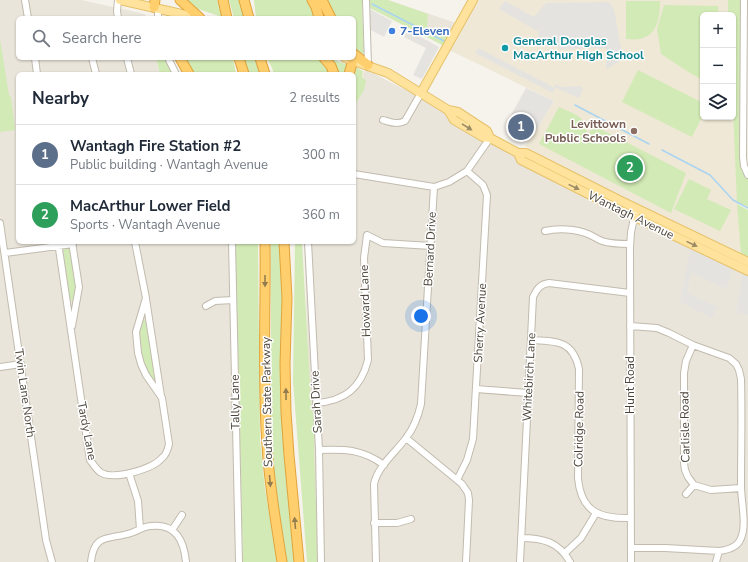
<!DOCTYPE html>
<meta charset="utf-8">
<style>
:root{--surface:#fff;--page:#f6f6f7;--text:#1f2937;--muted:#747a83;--line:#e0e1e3;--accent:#111827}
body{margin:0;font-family:"Nunito Sans",sans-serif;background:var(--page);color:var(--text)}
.controls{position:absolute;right:12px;top:12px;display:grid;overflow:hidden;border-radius:6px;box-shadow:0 1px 3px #0004}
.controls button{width:36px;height:36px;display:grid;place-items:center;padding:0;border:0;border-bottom:1px solid var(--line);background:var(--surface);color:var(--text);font:20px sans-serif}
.you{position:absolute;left:421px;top:316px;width:14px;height:14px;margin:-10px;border:3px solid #fff;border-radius:50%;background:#1a73e8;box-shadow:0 0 0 6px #1a73e833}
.badge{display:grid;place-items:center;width:26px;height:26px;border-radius:50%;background:var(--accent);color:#fff;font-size:13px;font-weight:700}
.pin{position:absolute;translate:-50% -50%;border:2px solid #fff;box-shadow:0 1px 4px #0006}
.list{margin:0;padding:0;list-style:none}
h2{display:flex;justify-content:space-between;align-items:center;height:52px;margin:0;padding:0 16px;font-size:17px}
h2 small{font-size:13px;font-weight:400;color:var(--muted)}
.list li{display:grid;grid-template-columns:26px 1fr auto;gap:12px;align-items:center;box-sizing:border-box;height:60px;padding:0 16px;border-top:1px solid var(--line)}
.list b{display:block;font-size:15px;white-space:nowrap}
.list p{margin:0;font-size:13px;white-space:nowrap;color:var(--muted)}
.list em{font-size:13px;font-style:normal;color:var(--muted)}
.icon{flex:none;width:22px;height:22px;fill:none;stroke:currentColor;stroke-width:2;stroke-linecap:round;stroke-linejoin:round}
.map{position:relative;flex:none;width:748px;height:562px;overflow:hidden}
.search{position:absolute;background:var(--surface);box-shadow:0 1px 3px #0004;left:16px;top:16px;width:340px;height:44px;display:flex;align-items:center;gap:10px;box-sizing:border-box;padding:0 14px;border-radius:6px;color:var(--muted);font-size:15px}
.panel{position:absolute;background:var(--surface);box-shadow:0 1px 3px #0004;left:16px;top:72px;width:340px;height:172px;border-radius:6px}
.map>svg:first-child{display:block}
</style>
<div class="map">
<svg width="748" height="562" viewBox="0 0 748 562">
<rect width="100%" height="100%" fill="#f6f3ec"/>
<path fill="#eae5da" d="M0,0h81l64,14 2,4h-129v40h138l4,16h-142v168h213l7,320h-238z
M388,0l71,24 -13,23z
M365,69l383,199v294h-433l-11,-320h50v-139z"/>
<path fill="#efe8d6" d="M473,0h255v15h-25v102h30v-5l8,142 -163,-78 -53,-30 29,-45 -107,-52z"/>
<path fill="#d2eab5" d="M184,0h33l5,18h-2l-1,-2 -24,-8z
M229,0h11l5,18h-11z
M254,0h56l7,18h-61z
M326,0h62l40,14 -1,13 24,11 -5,9 -84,-43 2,48 -2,2 -4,-1 -4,-4v-31h-20z
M728,0h15l-1,157 6,19v31l-11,-5 -4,-90v-97h-5z
M626,1h34c0,15 -2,35 -21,38 -4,1 -9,0 -13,0z
M664,5l54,1 1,9h-16v65l-13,-7 -29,-19 -4,-25z
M0,39l9,56 2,2 4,33 -15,2z
M156,58h10l7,16h-13z
M183,58h50l3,16h-44z
M244,58h12l4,16h-12z
M267,58h55l9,16h-57l-2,-6z
M331,59l17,6 -1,9h-10z
M357,68l6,3 -1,7 4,2 -2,10 -10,16v-32h-2l1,-5z
M638,70l65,33v12l-11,22 -70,-35z
M559,107c15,7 30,10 28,30l6,-12 93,48 -15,40 -132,-69z
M689,179l22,11 -4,9 24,11 -11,21 -46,-22z
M737,204l11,6v48l-7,-4z
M235,242h23l2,198 5,49 12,73h-34z
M271,242h11l14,320h-9l-13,-87 -3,-51z
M295,242h7l9,160 4,25 -1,24 4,111h-11l-14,-181z
M65,247l5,1 7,40 -3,13h-1l-3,-1 -7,-49z
M144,319l2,3 10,55 -2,3 -2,-1c-2,-3 -5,-7 -6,-11 -4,-9 -10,-42 -2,-49z"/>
<path fill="#e5e3e0" d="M505,1l29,16 12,-14 63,-1 5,7 9,50 -17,11v-22l-46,1 -5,-5 -18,-8 2,-4 -40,-23z
M366,7l26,14 -8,16 -17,-9z
M408,30l31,17 -17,32 -9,-4 13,-27 -22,-11z
M478,48l77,40 -2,5 -78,-40z
M556,84l4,3 21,-1 2,3 -4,9 -25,-11z
M526,88l28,13 -18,29 -25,-15z
M692,242l41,20 -6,27 -36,-16 -4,20 30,14 -5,11 -32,-16z
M744,267l4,2v46l-12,-3z"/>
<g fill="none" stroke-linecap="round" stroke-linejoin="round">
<path stroke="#a9d4f2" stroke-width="1.5" d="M372,4l74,38
M575,105l74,39
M662,150l48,25 23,25 15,8"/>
<g stroke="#c2bbae" stroke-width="8">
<path id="minor" d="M25,0l3,18
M366,0l2,65
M744,0l-1,157 1,9 4,9
M118,18l-1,-7 1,-11
M158,18v-10
M35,58l2,16
M92,58l4,16
M127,58l4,16
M168,58l8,16
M383,120c7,2 15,5 22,1l16,-28
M354,174l80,13 15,-5 18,-11 23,-33
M0,223l46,317 6,22
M545,231c13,-3 31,-2 43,3 5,2 9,5 14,7 9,3 19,3 28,3
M58,242l32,218c3,4 6,9 10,12 13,9 53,-3 62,-14 4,-3 6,-9 7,-14l-7,-46 -16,-23 -5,-11 -3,-11 -2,-21 10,-34 -11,-56
M72,242l7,45 -7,39
M232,242l7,320
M308,242l11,208 2,112
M5,253l68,-9
M146,299l15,97
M206,306l9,-5 18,-1
M630,326l27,2 12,5 24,12 36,13 7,6 3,6 2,9c1,36 0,72 0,107 0,15 6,39 0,52 -3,9 -13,12 -22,13l-54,-3h-34
M531,340c25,1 42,0 48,29l-1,109c3,34 22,41 52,40
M693,345l-7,16 -2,12v90l1,7 3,7 6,8 17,5 30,-2
M0,367l21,-3
M476,389l52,4
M316,403c29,-2 45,-15 52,-43l-4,-102 3,-23 16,8 48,3
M406,438l56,46 6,9 1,7 -3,62
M319,450c26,-1 43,-1 65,15
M129,473l9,28 2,28
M457,480l10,-20 6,-21 14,-244 -4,-10 -16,-14
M686,494l8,-9
M374,523h23l14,-4
M172,530l10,-15
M521,538c22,0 38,4 49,24
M565,553l16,-15 15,-25
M91,562c3,-30 19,-22 40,-29 6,-2 13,-7 20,-7 25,-3 33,15 35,36
M376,562l-2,-78c4,-18 21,-31 32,-46 8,-10 12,-21 15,-34l13,-217
M520,562l13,-265c4,-8 7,-13 16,-14l81,10
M631,562l-1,-314 1,-16 4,-18
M716,562l3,-11"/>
</g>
<g stroke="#e6c16a" stroke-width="10">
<path id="major" d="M120,0l79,18
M345,58l43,15 60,37 10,2 29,19 3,7
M421,93l52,-93
M448,110l6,10 29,17 7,1 28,15h8l95,48 127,61
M518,153l3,7 97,49 130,62"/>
</g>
<g stroke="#e0a43c" stroke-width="11">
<path id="highway" d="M180,0l20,18
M223,0l4,18
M244,0l5,18
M312,0l4,7 3,11
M322,0l9,18
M154,7l1,-7
M354,54l14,11
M180,58l9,16
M239,58l5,16
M260,58l5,16
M324,58l7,8 3,8
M349,74l4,-14
M265,242c1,68 -3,135 2,203 2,39 9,78 15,117
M284,242l3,56 -2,66 1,48 3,43 10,107"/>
</g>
<use href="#minor" stroke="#fff" stroke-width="6"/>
<use href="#major" stroke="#ffe39c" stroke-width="8"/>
<use href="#highway" stroke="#ffcf6e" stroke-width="9"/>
</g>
<defs><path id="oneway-solid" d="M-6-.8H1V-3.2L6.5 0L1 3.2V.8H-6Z"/></defs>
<g fill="#9c8c66">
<use href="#oneway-solid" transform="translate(467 127) rotate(32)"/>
<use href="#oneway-solid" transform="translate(574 187) rotate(26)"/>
<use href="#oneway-solid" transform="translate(692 244) rotate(26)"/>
</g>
<g fill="#937c4e">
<use href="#oneway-solid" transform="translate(265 281) rotate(90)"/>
<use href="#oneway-solid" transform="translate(286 394) rotate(-91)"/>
<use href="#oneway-solid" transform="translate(270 481) rotate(85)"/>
<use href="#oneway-solid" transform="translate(295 523) rotate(-95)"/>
</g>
<circle fill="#3f7fe0" stroke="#fff" stroke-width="1.5" cx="392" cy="31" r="4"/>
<circle fill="#0f9aa8" stroke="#fff" stroke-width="1.5" cx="505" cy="48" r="4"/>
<circle fill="#8d6e63" stroke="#fff" stroke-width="1.5" cx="634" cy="131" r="4"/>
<g text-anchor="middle" stroke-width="3" stroke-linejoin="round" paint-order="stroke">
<g font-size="12" font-weight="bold" fill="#366cbe" stroke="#fff" text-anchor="start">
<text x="400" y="35">7-Eleven</text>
</g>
<g font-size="12" font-weight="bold" fill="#0d838f" stroke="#fff" text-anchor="start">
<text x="513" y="45">General Douglas<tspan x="513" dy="14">MacArthur High School</tspan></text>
</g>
<g font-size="12" font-weight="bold" fill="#785e54" stroke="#fff" text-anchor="end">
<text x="626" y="128">Levittown<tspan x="626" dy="14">Public Schools</tspan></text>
</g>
<g font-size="12" fill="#4b4439" stroke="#fff">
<text transform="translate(631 215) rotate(26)" y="4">Wantagh Avenue</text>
<text transform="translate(430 249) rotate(-87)" y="4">Bernard Drive</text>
<text transform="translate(365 301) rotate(-92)" y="4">Howard Lane</text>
<text transform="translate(480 323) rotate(-87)" y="4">Sherry Avenue</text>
<text transform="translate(529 377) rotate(-87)" y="4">Whitebirch Lane</text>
<text transform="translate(630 385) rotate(-90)" y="4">Hunt Road</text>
<text transform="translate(25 393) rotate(82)" y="4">Twin Lane North</text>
<text transform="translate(235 402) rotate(-91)" y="4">Tally Lane</text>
<text transform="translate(267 402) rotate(-91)" y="4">Southern State Parkway</text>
<text transform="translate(316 402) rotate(-93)" y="4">Sarah Drive</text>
<text transform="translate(685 427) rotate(-91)" y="4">Carlisle Road</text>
<text transform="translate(579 429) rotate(-89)" y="4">Colridge Road</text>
<text transform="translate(87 431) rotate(79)" y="4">Tardy Lane</text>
</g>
</g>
</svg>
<div class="controls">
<button>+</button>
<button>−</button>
<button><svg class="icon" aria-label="layers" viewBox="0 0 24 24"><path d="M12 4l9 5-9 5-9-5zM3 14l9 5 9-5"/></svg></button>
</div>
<div class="you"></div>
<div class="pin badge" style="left:521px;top:127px;background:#5c6f8a">1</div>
<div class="pin badge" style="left:630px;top:168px;background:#2e9e5b">2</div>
<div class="search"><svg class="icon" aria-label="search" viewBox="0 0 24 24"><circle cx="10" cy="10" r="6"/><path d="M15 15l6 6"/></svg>Search here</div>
<section class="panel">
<h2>Nearby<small>2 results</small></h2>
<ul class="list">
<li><span class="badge" style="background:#5c6f8a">1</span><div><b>Wantagh Fire Station #2</b><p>Public building · Wantagh Avenue</p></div><em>300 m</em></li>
<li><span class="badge" style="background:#2e9e5b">2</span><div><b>MacArthur Lower Field</b><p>Sports · Wantagh Avenue</p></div><em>360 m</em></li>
</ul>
</section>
</div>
